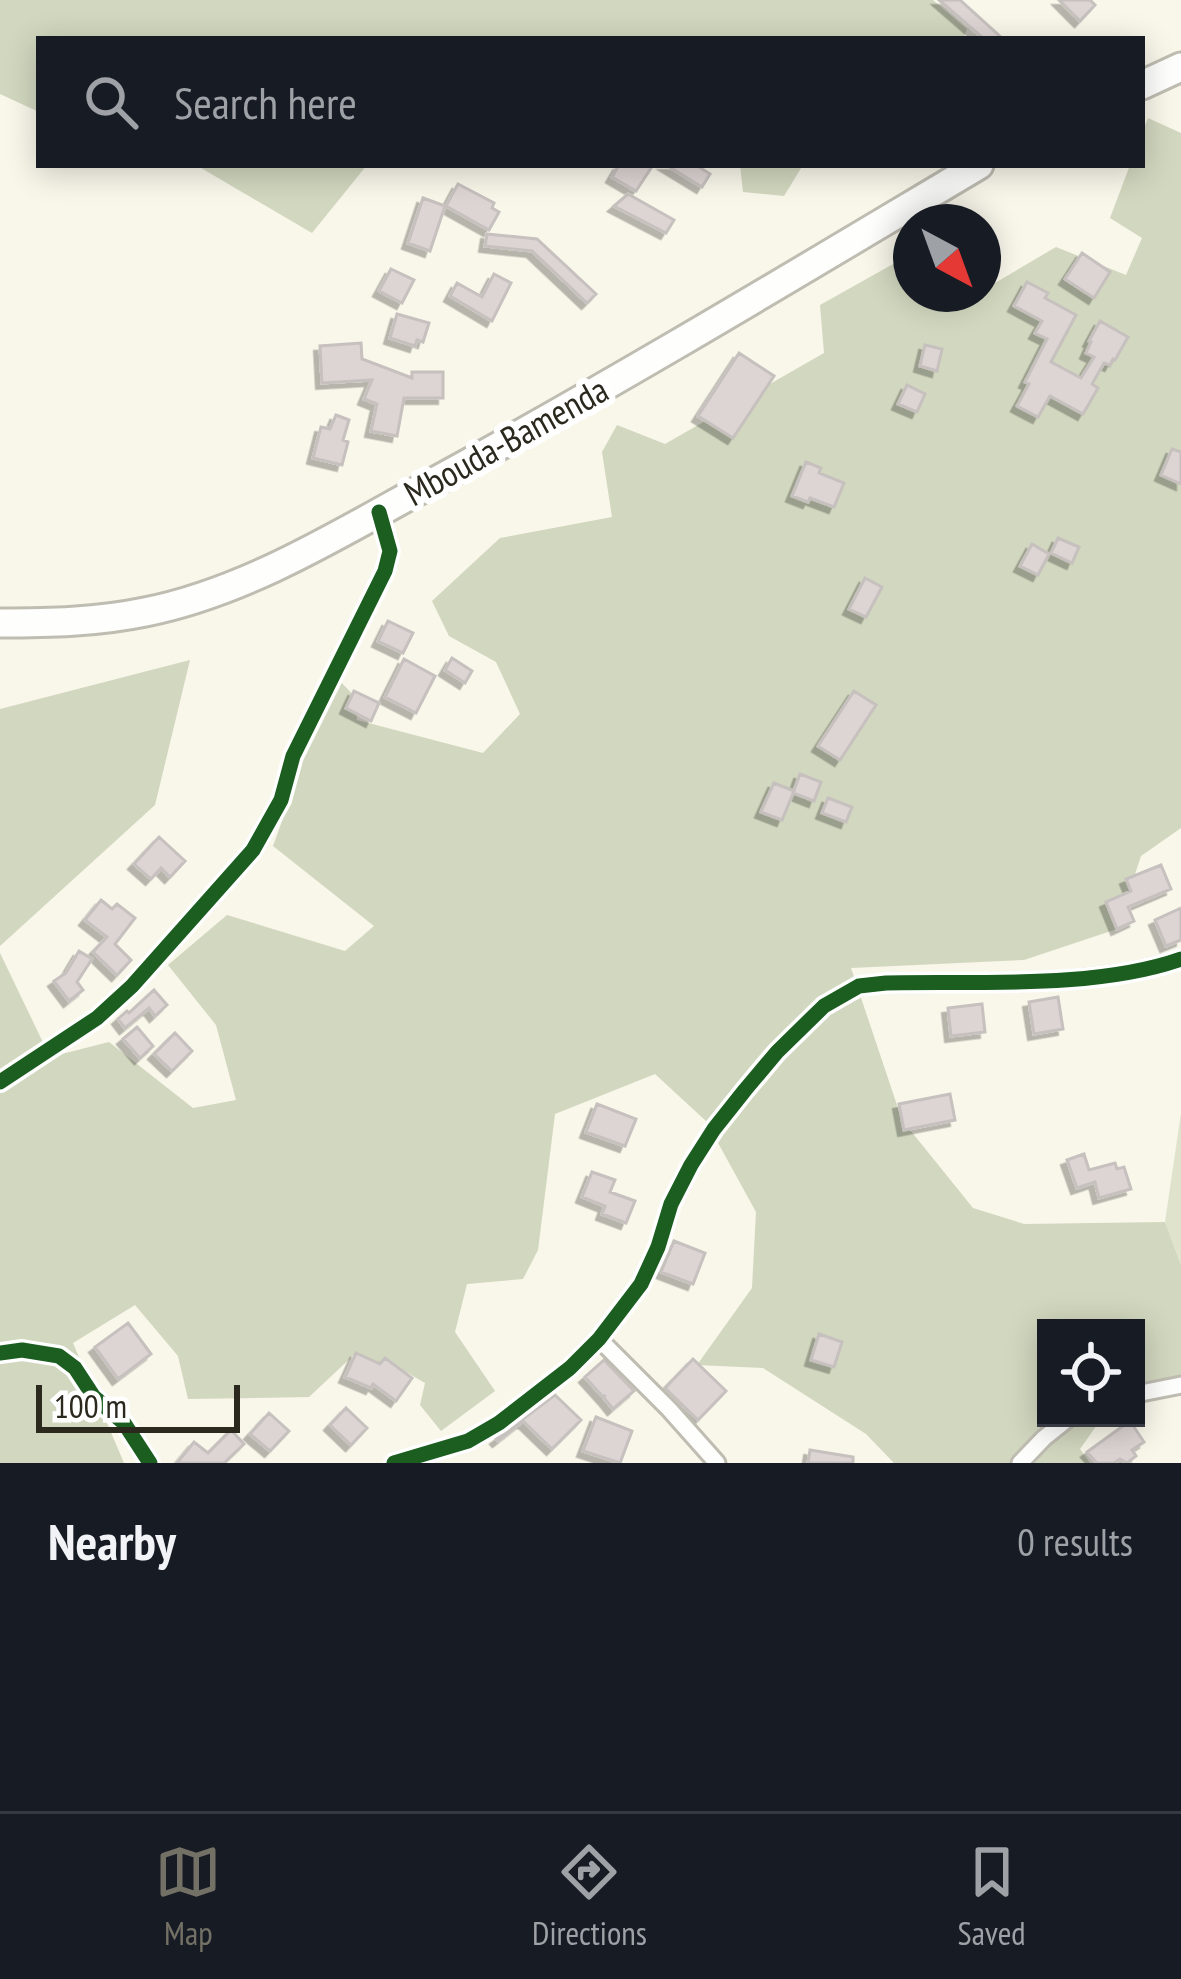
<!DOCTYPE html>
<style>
:root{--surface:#171b24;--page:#20242c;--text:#f1f3f6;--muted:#9ea1a6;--line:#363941;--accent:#737065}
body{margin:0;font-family:"PT Sans Narrow",sans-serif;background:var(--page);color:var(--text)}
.controls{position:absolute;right:36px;bottom:36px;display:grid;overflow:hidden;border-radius:0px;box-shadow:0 6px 30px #0003}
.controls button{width:108px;height:108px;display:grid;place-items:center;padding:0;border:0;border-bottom:3px solid var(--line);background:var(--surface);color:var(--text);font:60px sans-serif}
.compass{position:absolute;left:893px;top:204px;width:108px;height:108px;border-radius:50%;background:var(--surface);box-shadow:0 6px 30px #0003;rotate:139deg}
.scale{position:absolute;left:36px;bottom:30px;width:204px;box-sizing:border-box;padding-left:12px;border:6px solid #2b281e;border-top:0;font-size:33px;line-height:42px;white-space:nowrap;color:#2b281e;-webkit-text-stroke:9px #fff;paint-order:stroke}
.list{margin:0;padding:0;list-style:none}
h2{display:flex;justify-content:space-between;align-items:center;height:156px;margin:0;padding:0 48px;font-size:51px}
h2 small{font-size:39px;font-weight:400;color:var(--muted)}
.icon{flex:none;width:66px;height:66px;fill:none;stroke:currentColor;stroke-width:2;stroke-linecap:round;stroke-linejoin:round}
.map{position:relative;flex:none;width:1181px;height:1463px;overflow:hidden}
.search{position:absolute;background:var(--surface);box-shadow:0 6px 30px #0003;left:36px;right:36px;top:36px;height:132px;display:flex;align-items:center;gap:30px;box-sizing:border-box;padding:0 42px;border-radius:0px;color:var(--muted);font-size:45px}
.sheet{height:348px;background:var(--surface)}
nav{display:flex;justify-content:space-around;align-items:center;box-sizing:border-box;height:168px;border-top:3px solid var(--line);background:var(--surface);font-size:33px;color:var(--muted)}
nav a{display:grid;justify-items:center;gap:6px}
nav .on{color:var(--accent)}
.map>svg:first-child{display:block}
</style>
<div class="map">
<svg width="1181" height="1463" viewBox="0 0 1181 1463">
<defs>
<filter id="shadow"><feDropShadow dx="-5.5" dy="5.5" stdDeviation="0" flood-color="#0004"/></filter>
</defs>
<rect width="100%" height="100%" fill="#f9f6ea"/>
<path fill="#dfe3cb" d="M1181,1113v152l-16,-43z"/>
<path fill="#d2d7bf" d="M0,0h933l34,29 -4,10h-924v73l-39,-18z
M1148,118l33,15v695l-40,28 -24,73 -93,31 -173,8 51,152 71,88 51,16 141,-2 16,43v120l-18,4 -27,13v-74h-90v90h56l-22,31 10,14h-196l-28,-29 -103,-66 -66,-3 55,-77 4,-76 -50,-91 -51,-47 -100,40 -17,136 -15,29 -56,5 -12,48 40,59 -54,40 -21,-26 5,-22 -31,-18 -10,12 -28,-24 -47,44 -121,2 -10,-43 -43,-51 -62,38 51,120h-124v-510l50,104 59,-15 84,66 43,-8 -20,-75 -48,-60 59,-50 118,36 29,-25 -101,-80 21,-58 9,-40 37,-67 16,17 1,22 126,33 37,-39 -24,-52 -47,-26 -17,-35 68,-63 112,-21 -10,-65 15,-27 48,19 159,-91 -4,-48 91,-51v40l60,2 12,-2v-4l73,-43 70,28 16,-37 -32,-20 20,-53h12v-32z
M196,165h171l-55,68z
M740,165h63l-19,31 -41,-4z
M190,660l-35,145 -155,141v-237z"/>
<path fill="#ddd5d4" stroke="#c6c0be" stroke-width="3" filter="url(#shadow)" d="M939,0h21l43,39h-19z
M1059,0h31l5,5 -15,16z
M619,165h34l-17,26 -24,-14z
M666,165h30l14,9 -8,13z
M458,184l36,19 -2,5 7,4 -10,18 -43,-24z
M628,194l46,26 -8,13 -52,-27z
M423,198l22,8 -15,45 -22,-8z
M487,234l50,5 59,55 -9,9 -55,-52 -47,-5z
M1082,253l28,19 -16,26 -29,-19z
M391,269l23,11 -12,23 -23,-12z
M494,274l17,9 -19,38 -42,-25 7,-13 25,14z
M1027,282l21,11 -3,5 31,17 -25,47 30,16 13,-21 -8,-4 5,-11 -2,-1 11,-20 28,16 -13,23 -2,-1 -3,6 -6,-2 -12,21 6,4 -15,26 -33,-18 -12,21 -21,-11 12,-22 -4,-2 22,-43 -12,-6 7,-12 -28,-15z
M397,314l32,9 -6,19 -6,-2 -2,6 -25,-8z
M361,343l1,16 50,19v-6h31v26h-39l-7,38 -26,-5 6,-27 -13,-5 8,-19 -50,3 -2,-37z
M925,345l17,4 -5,22 -17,-5z
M739,353l35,23 -41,62 -35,-22z
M907,385l18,9 -8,18 -19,-8z
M336,415l13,5 -6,20 5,2 -6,23 -29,-7 8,-31 9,2z
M1172,449l9,3v32l-20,-9z
M806,462l15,6 -2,5 25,10 -10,24 -24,-9 -2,4 -16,-6z
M1058,538l21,9 -7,16 -21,-10z
M1032,544l17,10 -11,21 -18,-9z
M865,578l17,9 -16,30 -17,-8z
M388,621l25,12 -10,20 -25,-12z
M452,658l20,13 -7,12 -20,-13z
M404,659l31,17 -19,37 -31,-16z
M354,691l25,12 -8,18 -25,-13z
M854,691l22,14 -36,55 -22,-14z
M800,774l21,8 -7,19 -21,-8z
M774,783l20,8 -12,29 -21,-8z
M828,798l24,9 -6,15 -24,-9z
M159,837l26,24 -15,16 -9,-9 -10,11 -17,-15z
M1161,865l10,24 -43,18 6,14 -17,8 -11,-27 25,-11 -5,-12z
M101,900l11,9 5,-5 18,14 -20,26 16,16 -14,15 -24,-23 14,-15 -22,-17z
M1181,908v32l-15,6 -11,-26z
M79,951l13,8 -15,23 6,8 -14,11 -15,-20 12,-8z
M154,990l13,15 -12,11 -6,-8 -24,20 -7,-9 9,-8 2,2z
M1058,997l5,32 -29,5 -5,-32z
M982,1004l3,28 -34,4 -3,-28z
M137,1027l16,19 -13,12 -17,-19z
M175,1033l17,18 -20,20 -18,-17z
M950,1094l5,26 -51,10 -5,-26z
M597,1104l39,15 -11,27 -39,-14z
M1084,1154l5,16 26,-7 2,6 7,-2 7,22 -32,9 -4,-16 -18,6 -10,-28z
M592,1172l23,8 -5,12 25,9 -9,22 -24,-9 3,-8 -23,-9z
M674,1241l31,12 -12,31 -32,-12z
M128,1323l23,31 -33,25 -23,-32z
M819,1334l23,8 -8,25 -23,-7z
M356,1353l24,11 5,-6 27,20 -16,23 -23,-17 -2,4 -26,-11z
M693,1359l33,32 -28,29 -33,-32z
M604,1360l30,31 -21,18 -9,-11 1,-3 -2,2 -18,-20z
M555,1395l26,25 -29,29 -29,-28 -25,20 -2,-2z
M346,1408l21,20 -16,17 -21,-20z
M269,1413l20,18 -19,20 -20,-17z
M596,1417l36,14 -12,32 -37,-12z
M1130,1421l14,21 -12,8 4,6 -9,7 -7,-4 -6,4h-17l-10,-11z
M231,1430l13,14 -20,19h-47l17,-21 14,11z
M810,1450l43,7v6h-45z"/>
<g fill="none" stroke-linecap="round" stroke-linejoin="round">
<g stroke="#bfbdb2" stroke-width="21">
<path id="minor" d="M0,1082l97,-64 35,-32 121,-136 28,-50 12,-44 92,-185 5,-20 -11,-39
M599,1339l70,70 48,54
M0,1353l22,-3 37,6 16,12 19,29 30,26 26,40
M1136,1394l45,-9
M394,1463l74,-22 31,-18 71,-55 29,-29 42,-55 17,-37 13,-43 20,-39 23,-36 31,-39 32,-38 47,-46 35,-20 27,-3c90,-2 210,6 295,-24
M1020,1463l24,-25 25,-20"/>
</g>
<g stroke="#bfbdb2" stroke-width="33">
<path id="trunk" d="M1142,85l39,-18
M0,623c49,0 97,-1 145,-11 106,-21 204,-84 298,-135 181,-99 358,-206 536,-312"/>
</g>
<use href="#minor" stroke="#fefefc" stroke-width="15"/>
<use href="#trunk" stroke="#fefefc" stroke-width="27"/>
<g stroke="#fff" stroke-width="22">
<path id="cycleway" d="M0,1082l97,-64 35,-32 121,-136 28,-50 12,-44 92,-185 5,-20 -11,-39
M0,1353l22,-3 37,6 16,12 19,29 30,26 26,40
M394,1463l74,-22 31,-18 71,-55 29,-29 42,-55 17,-37 13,-43 20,-39 23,-36 31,-39 32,-38 47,-46 35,-20 27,-3c90,-2 210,6 295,-24"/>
</g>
<use href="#cycleway" stroke="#1b5e20" stroke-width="15"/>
</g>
<g text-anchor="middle" stroke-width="12" stroke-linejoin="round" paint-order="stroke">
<g font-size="36" fill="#2b281e" stroke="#fff">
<text transform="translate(506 441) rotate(-29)" y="13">Mbouda-Bamenda</text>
</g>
</g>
</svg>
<div class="controls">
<button><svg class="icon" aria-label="locate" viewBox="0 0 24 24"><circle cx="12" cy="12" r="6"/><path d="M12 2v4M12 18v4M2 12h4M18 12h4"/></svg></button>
</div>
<svg class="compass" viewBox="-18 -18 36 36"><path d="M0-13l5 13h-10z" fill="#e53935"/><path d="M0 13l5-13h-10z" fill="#9ea1a6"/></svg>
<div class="scale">100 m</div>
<div class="search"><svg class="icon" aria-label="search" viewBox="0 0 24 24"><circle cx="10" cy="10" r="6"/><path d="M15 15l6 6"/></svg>Search here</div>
</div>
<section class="sheet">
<h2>Nearby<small>0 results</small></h2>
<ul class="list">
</ul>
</section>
<nav>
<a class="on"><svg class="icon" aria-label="map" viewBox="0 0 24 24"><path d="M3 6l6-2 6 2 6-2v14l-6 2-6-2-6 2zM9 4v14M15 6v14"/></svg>Map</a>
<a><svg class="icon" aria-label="directions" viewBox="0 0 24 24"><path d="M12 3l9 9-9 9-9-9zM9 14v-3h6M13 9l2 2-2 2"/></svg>Directions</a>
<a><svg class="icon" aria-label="saved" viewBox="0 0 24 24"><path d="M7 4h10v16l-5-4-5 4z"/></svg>Saved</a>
</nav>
